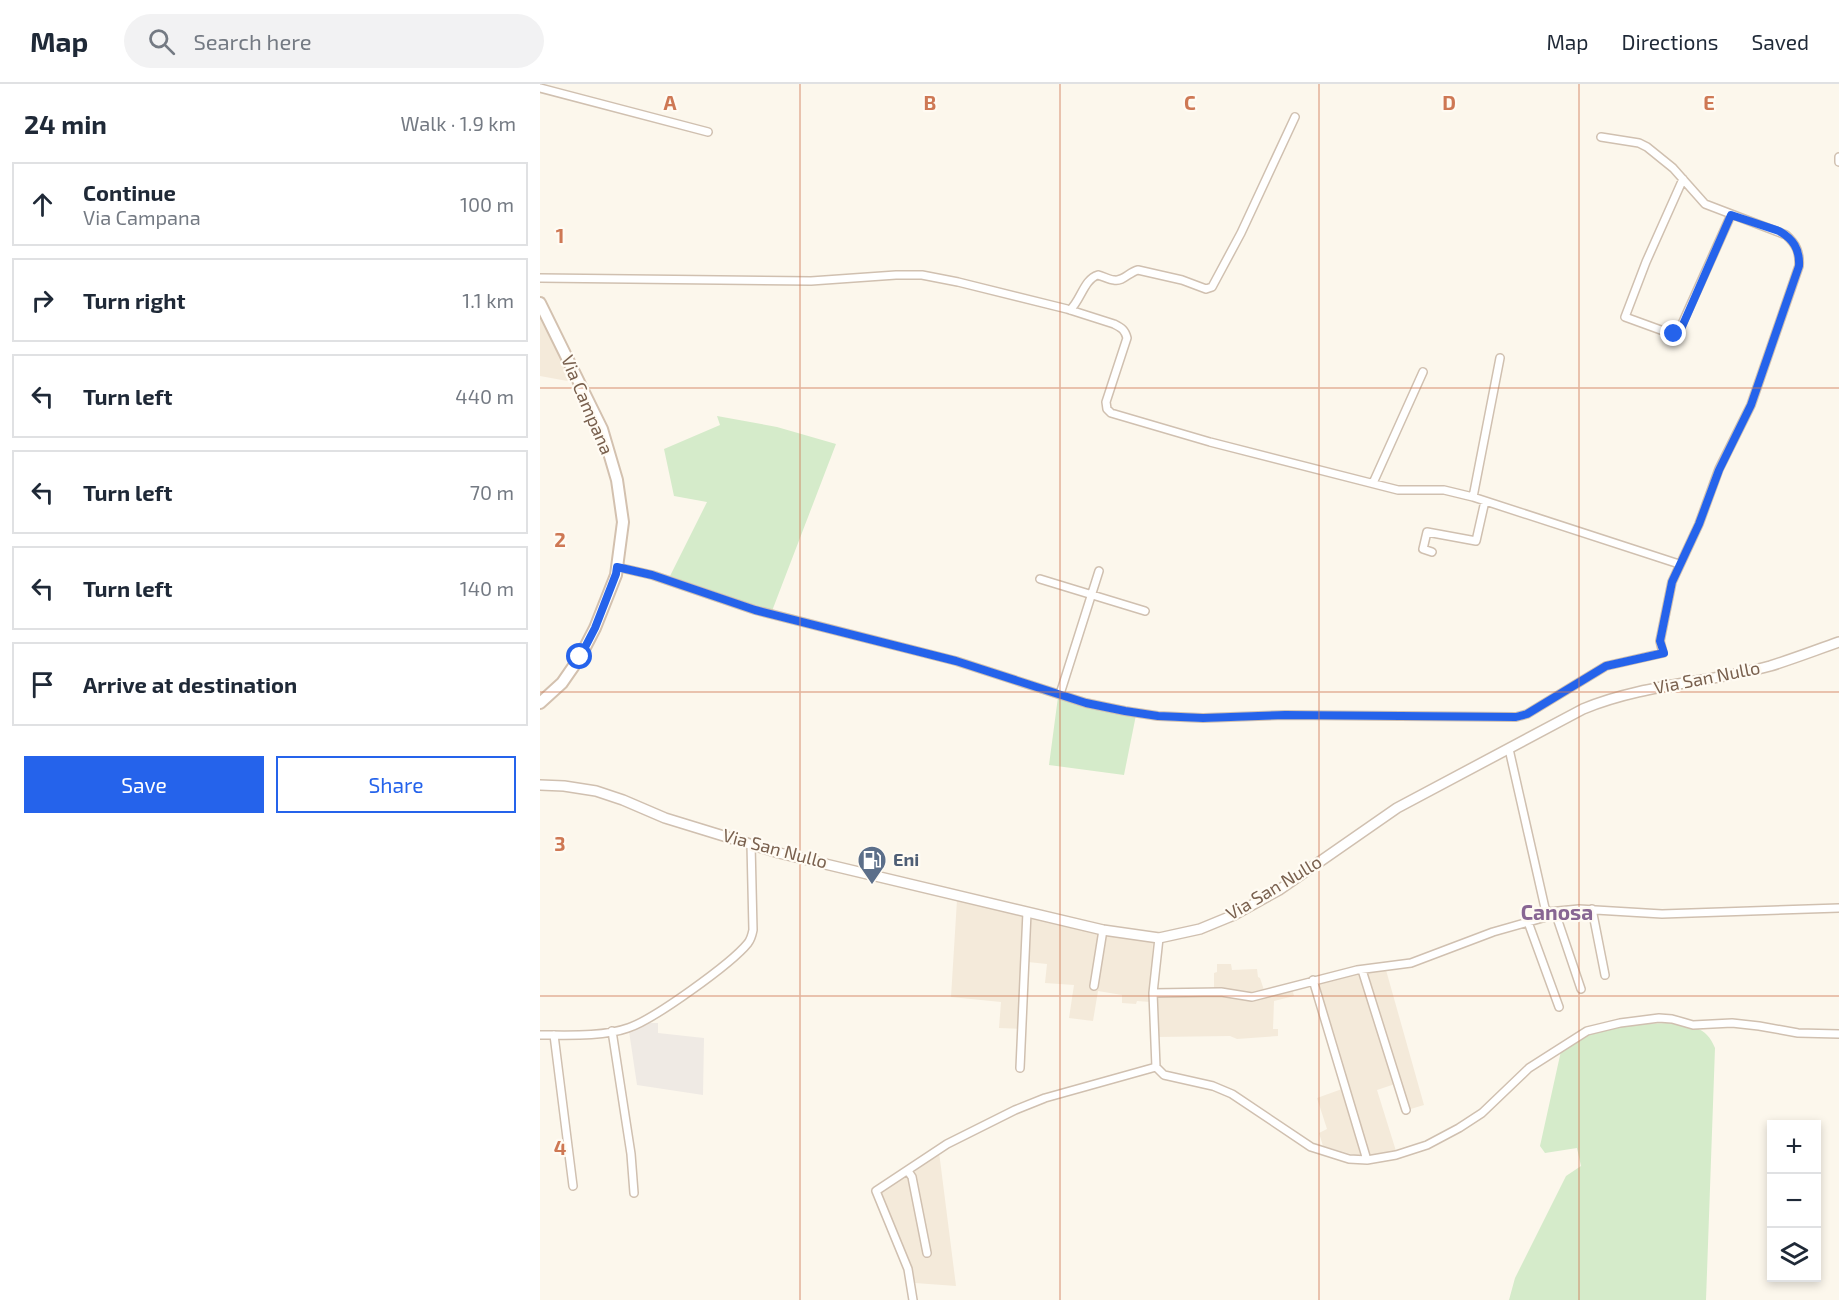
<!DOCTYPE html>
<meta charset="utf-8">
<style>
:root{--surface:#fff;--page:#f2f2f3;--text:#1f2937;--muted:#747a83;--line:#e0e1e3;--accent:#2563eb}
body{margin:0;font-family:"Exo 2",sans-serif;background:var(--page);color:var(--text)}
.controls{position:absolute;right:18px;bottom:18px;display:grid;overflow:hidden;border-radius:0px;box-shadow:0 3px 9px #0003}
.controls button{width:54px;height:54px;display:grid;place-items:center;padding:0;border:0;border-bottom:2px solid var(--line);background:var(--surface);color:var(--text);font:30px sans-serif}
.stop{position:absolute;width:18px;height:18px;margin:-14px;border:4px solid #2563eb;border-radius:50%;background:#fff}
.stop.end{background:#2563eb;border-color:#fff;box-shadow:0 2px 6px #0008}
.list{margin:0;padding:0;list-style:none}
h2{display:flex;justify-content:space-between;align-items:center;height:78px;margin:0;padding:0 24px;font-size:26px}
h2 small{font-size:20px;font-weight:400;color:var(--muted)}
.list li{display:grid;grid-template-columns:39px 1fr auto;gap:18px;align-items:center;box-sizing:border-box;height:84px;margin:0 12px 12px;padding:0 12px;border:2px solid var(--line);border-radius:0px}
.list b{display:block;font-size:22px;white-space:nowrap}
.list p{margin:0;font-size:20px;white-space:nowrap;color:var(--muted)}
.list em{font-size:20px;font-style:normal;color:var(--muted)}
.actions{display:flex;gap:12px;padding:18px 24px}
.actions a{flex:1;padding:14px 0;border:2px solid var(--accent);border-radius:0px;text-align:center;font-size:21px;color:var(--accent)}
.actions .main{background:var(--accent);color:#fff}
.icon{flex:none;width:33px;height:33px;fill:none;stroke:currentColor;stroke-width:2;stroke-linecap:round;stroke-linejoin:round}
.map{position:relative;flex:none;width:1299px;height:1216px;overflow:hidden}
header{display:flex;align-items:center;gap:36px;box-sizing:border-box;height:84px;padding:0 30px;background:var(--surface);border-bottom:2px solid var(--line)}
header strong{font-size:28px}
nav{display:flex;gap:33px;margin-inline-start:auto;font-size:21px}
.search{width:420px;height:54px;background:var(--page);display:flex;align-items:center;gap:15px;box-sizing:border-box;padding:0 21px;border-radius:33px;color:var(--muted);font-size:22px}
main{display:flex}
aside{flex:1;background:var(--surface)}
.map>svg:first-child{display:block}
</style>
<header>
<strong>Map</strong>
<div class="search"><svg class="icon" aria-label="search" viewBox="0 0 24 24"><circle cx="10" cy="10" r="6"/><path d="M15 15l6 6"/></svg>Search here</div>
<nav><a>Map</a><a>Directions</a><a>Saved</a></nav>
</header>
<main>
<aside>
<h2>24 min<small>Walk · 1.9 km</small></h2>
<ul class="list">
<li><svg class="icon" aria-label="ahead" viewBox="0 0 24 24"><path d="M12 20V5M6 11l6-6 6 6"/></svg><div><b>Continue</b><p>Via Campana</p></div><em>100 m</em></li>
<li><svg class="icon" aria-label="right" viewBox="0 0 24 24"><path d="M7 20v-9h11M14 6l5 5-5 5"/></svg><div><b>Turn right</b></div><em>1.1 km</em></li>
<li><svg class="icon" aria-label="left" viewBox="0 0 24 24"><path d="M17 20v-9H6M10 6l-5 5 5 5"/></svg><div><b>Turn left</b></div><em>440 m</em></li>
<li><svg class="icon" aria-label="left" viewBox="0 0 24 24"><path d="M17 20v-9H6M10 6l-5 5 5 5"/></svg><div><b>Turn left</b></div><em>70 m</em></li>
<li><svg class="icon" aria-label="left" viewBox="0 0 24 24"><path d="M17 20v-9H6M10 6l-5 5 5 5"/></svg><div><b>Turn left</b></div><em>140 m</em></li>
<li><svg class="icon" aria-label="arrive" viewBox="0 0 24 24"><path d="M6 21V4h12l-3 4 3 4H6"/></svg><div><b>Arrive at destination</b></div></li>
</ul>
<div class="actions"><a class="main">Save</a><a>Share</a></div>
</aside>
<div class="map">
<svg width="1299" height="1216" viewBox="0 0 1299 1216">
<rect width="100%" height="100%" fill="#fcf7ec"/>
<path fill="#f4eada" d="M0,227l33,71 -33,-6z
M417,816l149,35 47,7 -3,60 -13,-1 -1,3 -14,-1v-8l-24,-4 -5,30 -24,-3 5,-33 -29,-2 2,-19 -19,-2 -4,67 -25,-1 2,-26 -50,-5z
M677,880h14l1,6 25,-1 1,8 2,1 4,12 27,-6 3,12 -20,5 -1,28h5v7l-41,3 -7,-3 -73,1 -1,-48 58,-1v-15l3,-1z
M846,886l38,135 -20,6 -9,-27 -18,6 19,61 -27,6 -11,-1 -35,-10 -4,-13 8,-4 -10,-31 25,-9 -31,-104 30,-10z
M399,1068l17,134 -41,-3 -4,-17 -9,-14 -11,-26 -11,-34z"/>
<path fill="#efeae4" d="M105,939h13v10l46,5 -1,57 -66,-10 -8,-54z"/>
<path fill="#d5ebca" d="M177,332l60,11 59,17 -64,167 -102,-35 37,-74 -33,-6 -10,-47 56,-24z
M518,613l78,18 -12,60 -75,-10z
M1129,939c22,4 37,2 46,25l-9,252h-197l6,-22 51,-102 15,-10 -4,-18 -32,5 -5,-7 21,-95c10,-6 19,-12 29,-17 25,-10 53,-10 79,-11z"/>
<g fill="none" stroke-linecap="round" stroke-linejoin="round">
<g stroke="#d0c0b0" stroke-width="10">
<path id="minor" d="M0,4l168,44
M1299,73v5
M1143,95l-37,83 -21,55 44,16h9l53,-118
M0,194l271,3 85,-6h26l36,7 109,27 47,15c8,4 11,6 13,14l-21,64 1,7 4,4 99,29 188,48h46l29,7 206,67
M530,226c11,-10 14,-31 28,-35 5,1 11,5 16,5 9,2 15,-8 24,-10l44,10 24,9 6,-2 29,-54 54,-116
M833,399l50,-111
M933,413l27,-139
M892,468l-9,-3 4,-17 49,9 9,-40
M77,483l35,8 103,35 201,51 130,42 39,8 33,5 45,2 82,-3 231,2 11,-3 79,-48 57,-13 -3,-12 12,-59 27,-58 20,-55 32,-64 48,-139c1,-14 -3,-22 -13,-31l-81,-31 -32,-36 -26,-21 -8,-4 -38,-6
M500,495l105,32
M520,610l39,-123
M969,665l36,159 3,4 31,-3 83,5 177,-6
M1052,825l13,66
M988,838l31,85
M619,854l-6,55 3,74 8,8 49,11 19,8 79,53 38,12 18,1 29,-5 31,-10 32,-17 23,-15 47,-45 58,-37 33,-8 39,-5 13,1 21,6 39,-2 27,3 39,7 41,1
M822,886l44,140
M773,896l54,180
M554,902l9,-56
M613,909l68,-1 31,5 105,-27 54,-7 82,-31 53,-15 9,-5 26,77
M72,947l19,123 3,39
M0,951c26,0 63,2 88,-7 25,-8 103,-64 120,-85 3,-4 4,-8 5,-13l-2,-86
M14,951l19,151
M480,984l7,-156
M368,1087l4,6 15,76
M373,1216l-5,-31 -32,-78 71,-47 68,-34 30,-12 111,-31"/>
</g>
<g stroke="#d0c0b0" stroke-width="12">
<path id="tertiary" d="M0,701l24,1 32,5 27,9 42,18 114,35 324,77 56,8 41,-9 34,-14 45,-25 118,-82 186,-99c60,-25 125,-26 187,-43 23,-7 46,-16 69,-24"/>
</g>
<g stroke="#d3c1af" stroke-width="14">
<path id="secondary" d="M0,219l62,126 15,51 6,42 -7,53 -21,53 -15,29 -18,26 -22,20"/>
</g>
<use href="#minor" stroke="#fff" stroke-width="7"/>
<use href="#tertiary" stroke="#fff" stroke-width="9"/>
<use href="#secondary" stroke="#fff" stroke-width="10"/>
</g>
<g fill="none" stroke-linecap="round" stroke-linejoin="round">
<path stroke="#2563eb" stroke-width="8" d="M40,573l15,-29 21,-54 1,-7 35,8 103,35 201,51 130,42 39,8 33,5 45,2 82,-3 231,2 11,-3 79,-48 58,-13 -4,-12 12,-59 27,-58 20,-54 32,-65 48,-139c1,-17 -6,-27 -20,-35l-48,-16 -50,114 -3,4 -4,1"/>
</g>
<path fill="none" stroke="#ce7854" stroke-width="1.5" stroke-opacity="0.55" d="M260,0v1216M520,0v1216M779,0v1216M1039,0v1216M0,304h1299M0,608h1299M0,912h1299"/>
<defs>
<g id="fuel-pin" transform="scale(1.5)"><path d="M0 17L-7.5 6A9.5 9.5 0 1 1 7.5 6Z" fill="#5c6f8a" stroke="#fffbf3"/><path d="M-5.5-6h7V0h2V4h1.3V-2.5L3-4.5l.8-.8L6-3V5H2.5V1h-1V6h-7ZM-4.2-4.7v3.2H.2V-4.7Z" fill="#fff"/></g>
</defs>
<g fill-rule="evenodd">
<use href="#fuel-pin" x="332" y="776"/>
</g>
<g text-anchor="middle" stroke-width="4.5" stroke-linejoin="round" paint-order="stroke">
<g font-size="18" fill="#79604e" stroke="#fffbf3">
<text transform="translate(47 321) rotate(67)" y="6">Via Campana</text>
<text transform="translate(1167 594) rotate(-11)" y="6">Via San Nullo</text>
<text transform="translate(235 765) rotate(15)" y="6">Via San Nullo</text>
<text transform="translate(734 804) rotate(-31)" y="6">Via San Nullo</text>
</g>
<g font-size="18" font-weight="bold" fill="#4e5e75" stroke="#fffbf3" text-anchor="start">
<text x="353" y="782">Eni</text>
</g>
<g font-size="21" font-weight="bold" fill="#886693" stroke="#fffbf3">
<text x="1017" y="836">Canosa</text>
</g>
</g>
<g font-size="20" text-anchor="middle" font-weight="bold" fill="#ce7854" stroke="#fffbf3" stroke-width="4.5" stroke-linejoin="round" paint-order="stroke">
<text x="130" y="26">A</text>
<text x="390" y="26">B</text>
<text x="650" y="26">C</text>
<text x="909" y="26">D</text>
<text x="1169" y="26">E</text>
<text x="20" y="159">1</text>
<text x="20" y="463">2</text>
<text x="20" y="767">3</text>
<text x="20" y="1071">4</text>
</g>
</svg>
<div class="controls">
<button>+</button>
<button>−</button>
<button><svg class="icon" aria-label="layers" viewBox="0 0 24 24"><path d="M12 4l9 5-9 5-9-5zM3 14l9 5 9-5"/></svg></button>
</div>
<div class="stop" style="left:40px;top:573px"></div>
<div class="stop end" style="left:1134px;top:250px"></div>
</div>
</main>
